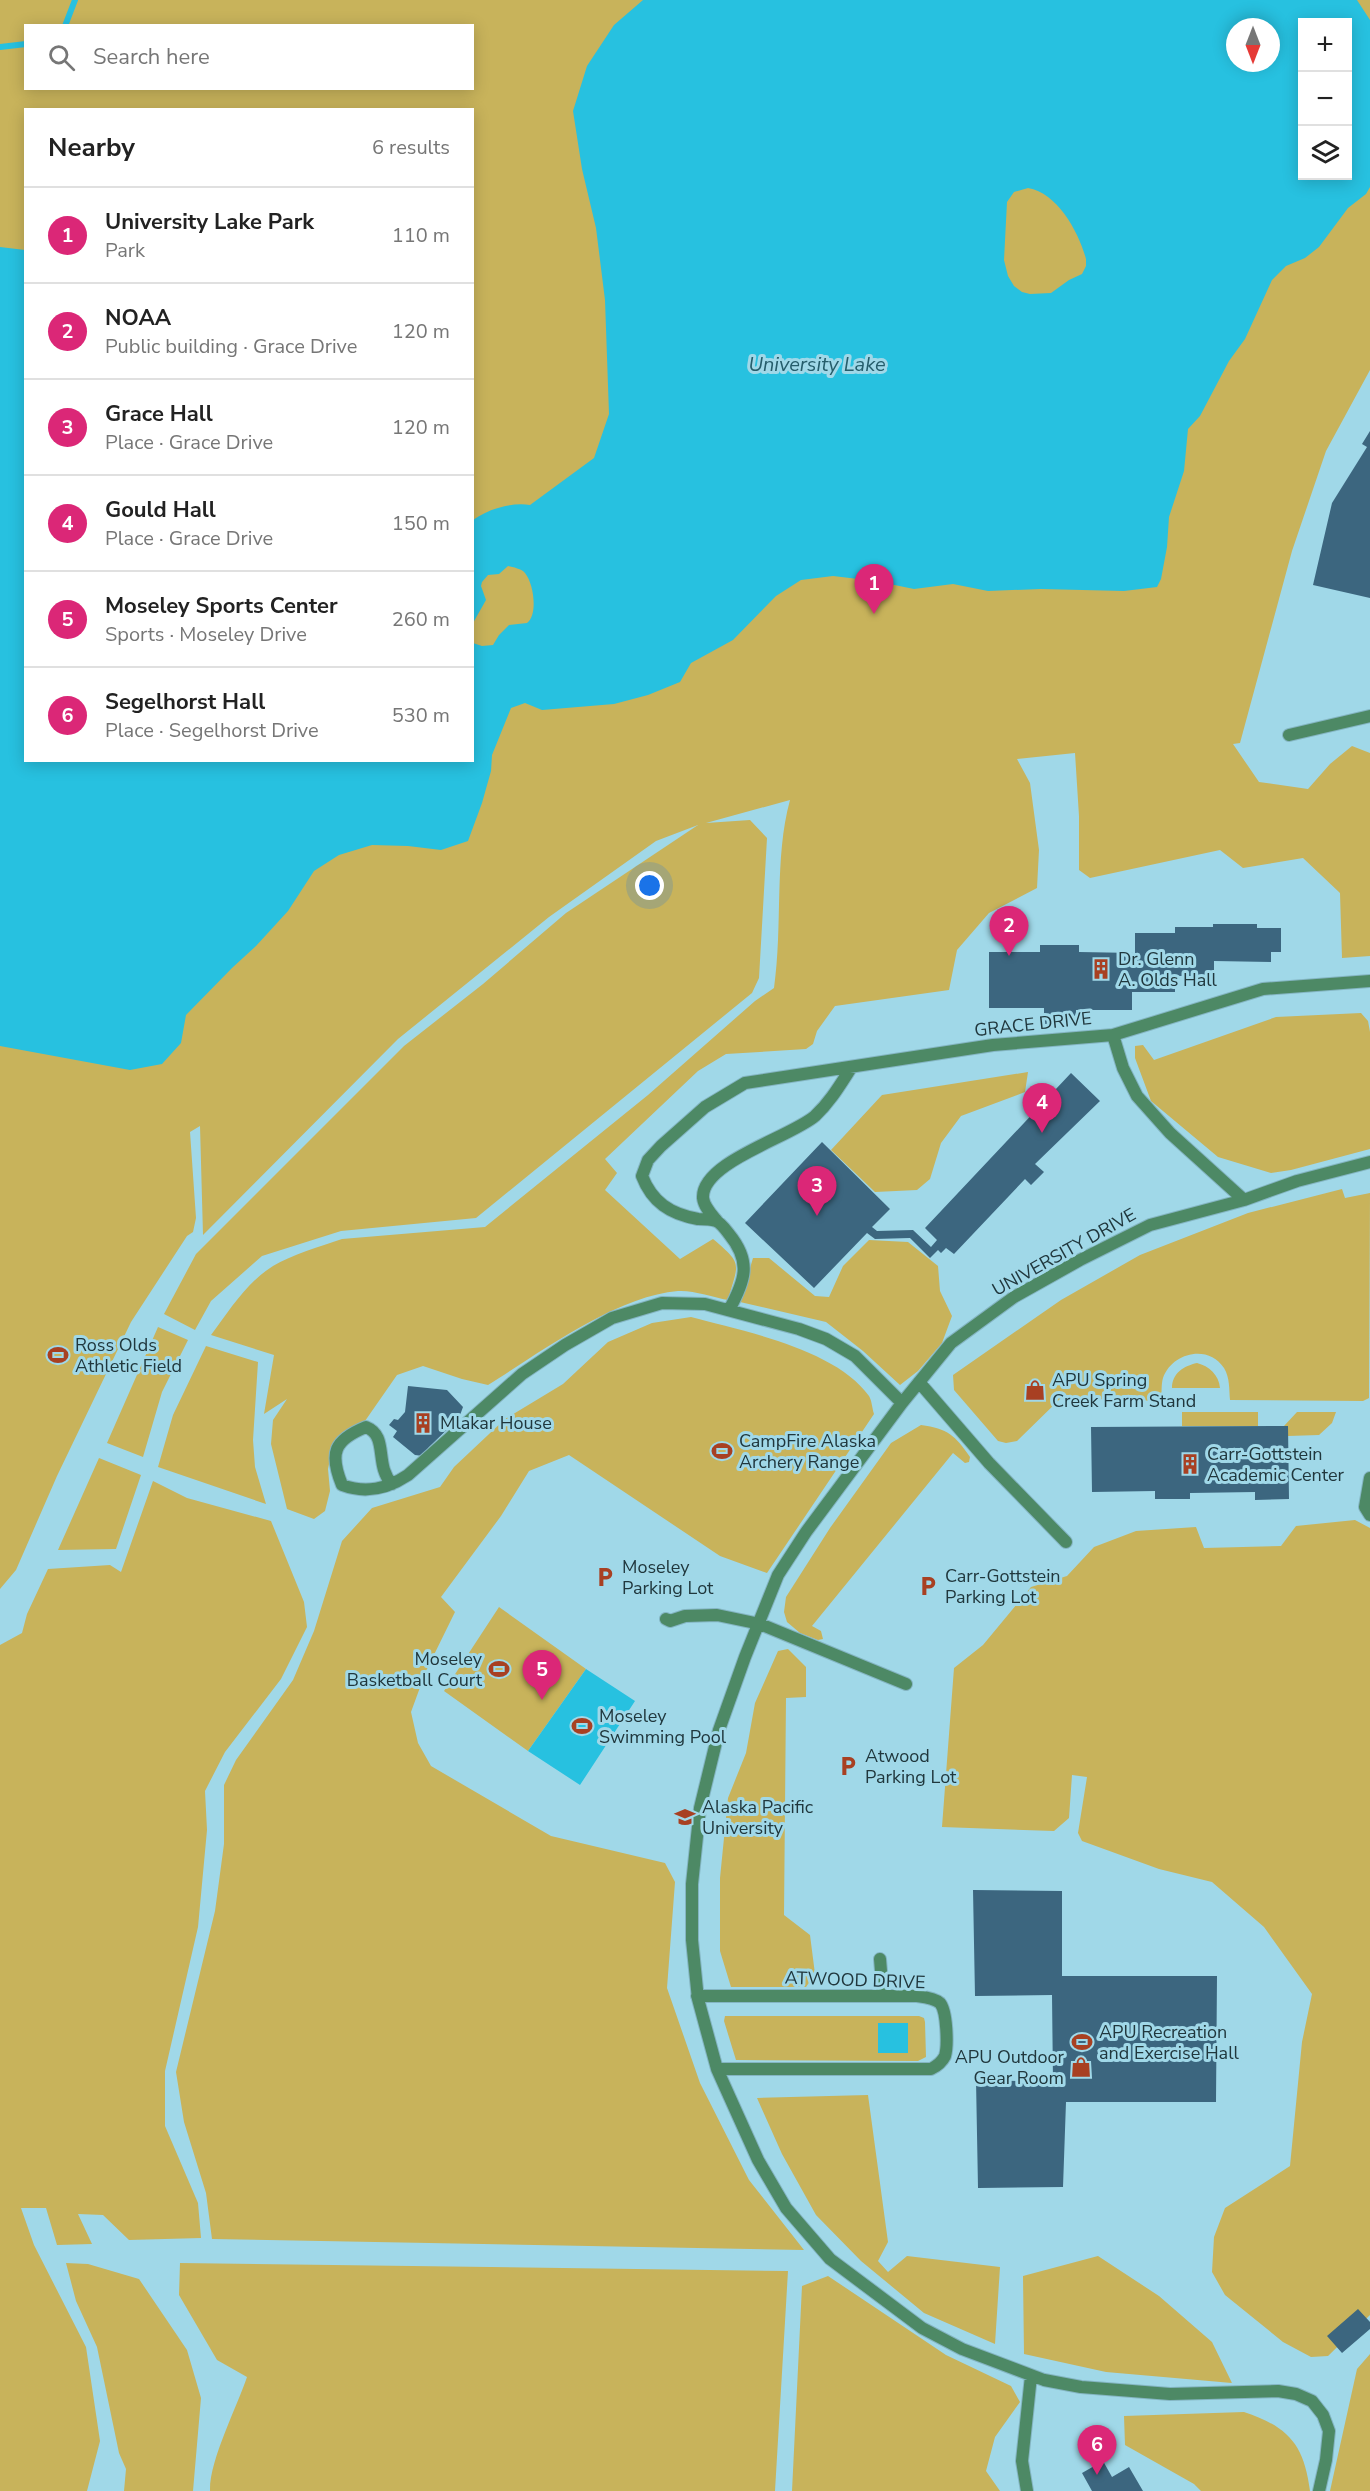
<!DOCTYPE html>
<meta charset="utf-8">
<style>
:root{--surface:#fff;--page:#f2f2f2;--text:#222;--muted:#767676;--line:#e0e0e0;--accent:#db2777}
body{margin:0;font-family:"Nunito Sans",sans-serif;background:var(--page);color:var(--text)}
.controls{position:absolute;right:18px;top:18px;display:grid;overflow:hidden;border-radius:0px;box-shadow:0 3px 15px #0003}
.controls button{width:54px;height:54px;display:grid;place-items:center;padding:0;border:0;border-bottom:2px solid var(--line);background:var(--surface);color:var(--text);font:30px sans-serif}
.compass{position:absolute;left:1226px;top:18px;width:54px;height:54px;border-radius:50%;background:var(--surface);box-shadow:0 3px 15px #0003;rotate:180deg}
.you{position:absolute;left:650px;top:886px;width:21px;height:21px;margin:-15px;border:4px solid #fff;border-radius:50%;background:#1a73e8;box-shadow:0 0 0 9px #1a73e833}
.badge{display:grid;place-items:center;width:39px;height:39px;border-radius:50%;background:var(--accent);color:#fff;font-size:20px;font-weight:700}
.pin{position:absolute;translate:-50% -50px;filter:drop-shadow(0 2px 3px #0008)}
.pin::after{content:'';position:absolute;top:32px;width:21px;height:18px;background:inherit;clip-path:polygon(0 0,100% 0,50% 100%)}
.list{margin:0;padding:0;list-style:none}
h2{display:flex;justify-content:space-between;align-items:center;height:78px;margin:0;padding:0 24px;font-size:26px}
h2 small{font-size:20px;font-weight:400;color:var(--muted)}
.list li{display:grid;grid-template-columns:39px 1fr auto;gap:18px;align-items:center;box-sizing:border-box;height:96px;padding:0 24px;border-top:2px solid var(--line)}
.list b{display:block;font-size:22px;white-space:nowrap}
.list p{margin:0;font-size:20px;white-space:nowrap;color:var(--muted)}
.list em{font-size:20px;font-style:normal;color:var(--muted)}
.icon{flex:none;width:33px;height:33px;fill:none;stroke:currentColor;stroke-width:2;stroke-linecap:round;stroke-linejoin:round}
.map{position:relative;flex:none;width:1370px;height:2491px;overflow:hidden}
.search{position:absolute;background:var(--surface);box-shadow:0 3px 15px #0003;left:24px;top:24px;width:450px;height:66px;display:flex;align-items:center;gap:15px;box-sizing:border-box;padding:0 21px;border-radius:0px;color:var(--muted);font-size:22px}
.panel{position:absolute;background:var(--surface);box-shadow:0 3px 15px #0003;left:24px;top:108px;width:450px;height:654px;border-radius:0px}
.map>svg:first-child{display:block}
</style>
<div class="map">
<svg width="1370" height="2491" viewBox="0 0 1370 2491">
<rect width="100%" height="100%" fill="#a0d8e8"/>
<path fill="#c8b35b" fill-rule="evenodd" d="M0,0h1370v370l-44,81 -34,100 -52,192 -7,1 26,38 49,7 22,-25 22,-18 18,7v203l-28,2 -2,-65 -37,-35 -60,10 -23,-18 -130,28 -11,-8v-54l-4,-63 -58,6 13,24 9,67 -2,38 -48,25 -32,37 -8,40 -114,16 -18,25 -4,13 -7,5 -80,5 -28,17 -93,88 12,14 -12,17 75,69 33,-20c31,26 25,24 15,61 -15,-3 -35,-10 -50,-9 -62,5 -137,61 -190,94l-26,-6 -39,-13 -26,9 -32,46 -22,14 -11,14 -4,20 2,22 -5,20 -11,8 -27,-10 -16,-65 2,-24 14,-21 -23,15 10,-59 -63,-20c18,-24 36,-53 62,-69 18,-11 48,-20 69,-27l143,-12 163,-132 107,-94 19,-13c9,-62 0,-130 16,-188l-84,23 44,-3 17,18 -8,140 -7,15 -276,225 -135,13 -79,25 -51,45 -16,29 -31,-16 32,-60 208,-208 79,-62 83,-71 132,-88 -42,16 -107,76 -151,122 -195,196 -3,-109 -10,6 6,86 -3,14 -6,4 -56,86 -74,154 -41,94 -16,19zM1302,22h46v154h-46zM26,26h446v62h-446zM1235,27h36v36h-36zM26,110h446v650h-446z
M1361,1013l7,8 2,11v117l-79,21 -20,3 -53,-16 -67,-56 -16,-43v-12l8,-1 11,15 122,-43z
M1028,1072l-3,20 -64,24 -20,27 -11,36 -13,11 -42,2 -44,-42 51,-55z
M1342,1189l3,9 25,-5 -1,205 -6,3 -133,-1c-1,-11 0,-22 -6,-32 -15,-24 -52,-16 -61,10 -2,6 -1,16 -2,23l-100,-3 -44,43 -11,2 -8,-2 -44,-51 -1,-15 108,-75 79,-45 108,-42z
M869,1240l39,2 30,24 2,25 12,25 -10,27 -24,28 -18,14 -37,-34 -37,-29 -86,-20 13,-44h16l46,38 14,1 14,-31z
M691,1317c52,14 145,32 178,79 3,5 3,12 5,18l-107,159 -47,-17 -151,-101 -40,16 -28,45 -60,81 14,15 -29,59 -15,41 7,31 13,23 120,70 114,27 10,19 -8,106 33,95 49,97 55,70 -592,-11 -6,-46 -22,-71 -8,-50 39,-161 9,-67v-59l12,-25 57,-80 21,-49 28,-90 30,-33 68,-21 14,-20 51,-48 58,-35 45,-42 44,-19z
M158,1327l30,13 -26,52 -19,65 -36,-14z
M206,1346l52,16 -5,78 2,27 11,37 -108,-37 15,-52z
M1197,1363c12,3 22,12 23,25h-48c0,-15 12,-22 25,-25z
M1182,1412h76v14h-76z
M1297,1412h39l-4,11 -13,12 -31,1v-10h-4z
M921,1425c27,4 34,10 49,32l-1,5 -4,1 -12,-10 -141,173 9,5 2,8 -5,1 -18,-7 -13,-11 -3,-10 2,-15 44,-69 61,-85z
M99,1458l42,17 -25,74 -58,1z
M153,1481l34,17 84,23 33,81 3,25 -26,52 -56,73 -20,39 2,39 -9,97 -33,144v55l33,77 3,35 -72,2 -26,-25 -25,-1 14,30 -35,1 -11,-37h-25l13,37 52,102 14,94 -13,50h-87v-846l22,-12 5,-19 21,-45 62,-4 11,7z
M1355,1520l15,8v787l-42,41 -17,1 -28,-15 -58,-47 -13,-23 2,-35 11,-29 65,-42 12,-124 10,-48 -48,-67 -52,-45 -53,-13 -77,-28 -4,-8 9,-56 -15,-2 -3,43 -15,13 -112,-4 12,-159 29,-23 48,-58 36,-11 27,-29 42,-16 60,-4 8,21 77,-2 15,-20z
M499,1607l87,62 -58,82 -84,-60z
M788,1649l18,18v30l-20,1 -2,217 26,20 5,39 -9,13h-75l-11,-36v-73l8,-80 18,-45 9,-50 23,-52z
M725,2016h194l5,2 1,4 1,35 -8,4 -182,-1 -12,-39z
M868,2095l20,147 -10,19 10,11 19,-16 93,11 -5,77 -71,-31 -63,-52 -45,-46 -34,-61 -25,-56z
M1098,2256l61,40 53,46 20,41 -126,-11 -82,-18 -1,-78z
M66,2263l22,1 51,15 48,71 14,48 -8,93h-69l2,-22 -7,-16 -22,-106 -21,-46z
M180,2263l608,8 -13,220h-565c-1,-30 27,-84 37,-114l-30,-17 -38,-65z
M828,2276l118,79 65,31 9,16 -25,35 -9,34 14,20h-208l10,-205z
M1370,2354v137h-40l27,-122z
M1244,2412c45,15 60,33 66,79h-109l-7,-7 -69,-39 -1,-29z"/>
<path fill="#27c1e0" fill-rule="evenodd" d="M643,0h714l13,20v167l-4,7 -18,14 -29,39 -14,11 -19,8 -14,14 -27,59 -16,22 -29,55 -12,13 -4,42 -15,46 -2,30 -6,32 -4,8 -33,4 -83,-2 -53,2 -35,-7 -39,5 -39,-8 -42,-5 -32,4 -25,16 -43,44 -42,23 -11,19 -32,13 -34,9 -72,6 -17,-7 -14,5 -19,47 -1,16 -9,32 -14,38 -27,9 -33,-4 -36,-1 -33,10 -25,16 -26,40 -32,35 -24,22 -46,47 -5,28 -19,21 -32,6 -130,-24v-799l25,3 1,510h446l1,-117 9,3 11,-1 6,-10 10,-10 18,-2c11,-8 7,-39 -2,-50 -3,-4 -12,-6 -17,-7l-9,8 -11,1 -6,7 -1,4 5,14 -13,23v-103c15,-11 39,-18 57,-15l64,-47 15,-44 -4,-114 -9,-72 -14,-59 -9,-58 14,-45 27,-41zM1302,22h46v154h-46zM1235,27h36v36h-36zM1028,188c30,5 51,45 58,71v7l-4,8 -13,6 -18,13 -21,1 -8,-2 -8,-6 -6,-10 -4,-16 3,-58 7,-10z
M586,1669l49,32 -55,84 -52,-34z
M878,2023h30v30h-30z"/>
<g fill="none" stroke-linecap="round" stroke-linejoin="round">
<path stroke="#27c1e0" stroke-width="6" d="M65,26l10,-26
M0,47l26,-3"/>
</g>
<path fill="#3c667f" d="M1370,431v167l-57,-13 19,-82 35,-56 -5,-3z
M1213,924h44v4h24v24h-10v10l-57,-1v15h-39v16h-43v18h-56v14h-32v-16h-55v-56h51v-7h39v7l56,1v-20h40v-6h38z
M1071,1073l29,28 -65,63 9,8 -13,13 -6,-6 -71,75 -8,-6 -5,5 -3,-3 -8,8 -20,-20 -35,1 -8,-6 -53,55 -69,-65 77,-81 68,67 -18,18 5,4 36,-1 18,17 6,-7 -12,-12z
M408,1386l39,4 16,17 -4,11 -30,29 -6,9 -8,-1 -22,-18 4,-6 -8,-6 5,-6 4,1 7,-8z
M1288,1426l1,73 -34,1v-8l-65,1v6h-35v-8l-63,1 -1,-65z
M973,1890l89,1v85h155l-1,126h-150l-3,85 -85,1 -2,-108 77,2 -1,-87 -77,1z
M1358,2309l12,13v7l-28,24 -15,-17z
M1103,2461l9,16 17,-10 14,24h-51l-10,-18z"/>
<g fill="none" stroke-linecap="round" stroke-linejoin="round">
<g stroke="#84b5c2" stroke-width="14">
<path id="minor" d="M1289,735l81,-19
M1113,1035l150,-46 107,-8
M717,1221c-5,-6 -13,-14 -14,-23 -2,-36 88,-61 112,-82 15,-14 25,-31 36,-48
M729,1310c16,-29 23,-48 0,-76 -3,-4 -8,-11 -13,-13 -5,-2 -13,-2 -18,-2 -28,-5 -46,-17 -56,-43l6,-16 13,-14 44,-39 40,-24 248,-38 120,-10 10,33 14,28 33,37 74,67
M919,1382l70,81 77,79
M1370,1478l-5,29 5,8
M392,1484c-18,-19 -3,-48 -26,-57 -32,13 -37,26 -24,58 24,9 45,4 66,-10l114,-101 43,-29 47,-27 50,-15 43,1 94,25 27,10 29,17 47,47
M666,1619l4,2 15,-5 32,-1 43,9 146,60
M880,1959l3,37
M697,1996h220c7,1 17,2 23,7 7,8 8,43 5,53 -3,6 -8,10 -14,13h-214
M1027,2491l-5,-30 9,-85
M1319,2491l7,-31 3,-29 -6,-16 -11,-14 -16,-7 -18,-3 -108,3 -89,-7 -37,-7 -82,-31 -40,-21 -92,-69 -44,-51 -28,-48 -41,-91 -19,-70 -6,-59v-56l8,-76 19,-78 26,-73 33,-82 28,-43 96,-129 49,-60 63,-46 66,-37 70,-35 94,-25 53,-19 73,-19"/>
</g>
<use href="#minor" stroke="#4d8965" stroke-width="12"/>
</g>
<defs>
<g id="building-bare" transform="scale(1.62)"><path d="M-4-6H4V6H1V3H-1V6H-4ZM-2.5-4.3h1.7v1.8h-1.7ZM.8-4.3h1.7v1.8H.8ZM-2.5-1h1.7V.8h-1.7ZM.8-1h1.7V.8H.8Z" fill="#a84022" stroke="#a0d8e8" stroke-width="2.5" paint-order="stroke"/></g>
<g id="stadium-bare" transform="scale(1.62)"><path d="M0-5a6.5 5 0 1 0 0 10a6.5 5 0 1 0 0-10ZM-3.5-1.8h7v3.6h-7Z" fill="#a84022" stroke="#a0d8e8" stroke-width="2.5" paint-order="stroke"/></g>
<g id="shop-bare" transform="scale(1.62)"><path d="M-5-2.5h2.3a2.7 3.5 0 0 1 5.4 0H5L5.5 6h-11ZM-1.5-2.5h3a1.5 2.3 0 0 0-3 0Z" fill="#a84022" stroke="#a0d8e8" stroke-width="2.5" paint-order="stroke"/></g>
<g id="parking-bare" transform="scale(1.62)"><path d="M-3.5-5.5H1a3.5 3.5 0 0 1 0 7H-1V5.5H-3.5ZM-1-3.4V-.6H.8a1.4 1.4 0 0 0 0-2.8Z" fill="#a84022" stroke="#a0d8e8" stroke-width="2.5" paint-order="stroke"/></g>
<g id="university-bare" transform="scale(1.62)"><path d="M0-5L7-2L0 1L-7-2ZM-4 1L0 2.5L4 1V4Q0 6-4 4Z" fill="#a84022" stroke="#a0d8e8" stroke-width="2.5" paint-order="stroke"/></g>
</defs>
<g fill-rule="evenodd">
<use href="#building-bare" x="1101" y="969"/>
<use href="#stadium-bare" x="58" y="1355"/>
<use href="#shop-bare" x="1035" y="1390"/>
<use href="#building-bare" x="423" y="1423"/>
<use href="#stadium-bare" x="722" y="1451"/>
<use href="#building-bare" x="1190" y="1464"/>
<use href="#parking-bare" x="605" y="1577"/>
<use href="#parking-bare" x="928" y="1586"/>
<use href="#stadium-bare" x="499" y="1669"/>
<use href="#stadium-bare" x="582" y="1726"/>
<use href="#parking-bare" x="848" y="1766"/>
<use href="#university-bare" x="685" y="1817"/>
<use href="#stadium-bare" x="1082" y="2042"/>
<use href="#shop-bare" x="1081" y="2067"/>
</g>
<g text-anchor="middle" stroke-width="6" stroke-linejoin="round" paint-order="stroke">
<g font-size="18" fill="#20373d" stroke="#a0d8e8" text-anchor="start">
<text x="1118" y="965">Dr. Glenn<tspan x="1118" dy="21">A. Olds Hall</tspan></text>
<text x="75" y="1351">Ross Olds<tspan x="75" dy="21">Athletic Field</tspan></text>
<text x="1052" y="1386">APU Spring<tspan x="1052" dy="21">Creek Farm Stand</tspan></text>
<text x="440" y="1429">Mlakar House</text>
<text x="739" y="1447">CampFire Alaska<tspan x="739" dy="21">Archery Range</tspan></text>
<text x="1207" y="1460">Carr-Gottstein<tspan x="1207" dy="21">Academic Center</tspan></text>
<text x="622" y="1573">Moseley<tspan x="622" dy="21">Parking Lot</tspan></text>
<text x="945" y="1582">Carr-Gottstein<tspan x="945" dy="21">Parking Lot</tspan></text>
<text x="482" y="1665" text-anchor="end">Moseley<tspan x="482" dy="21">Basketball Court</tspan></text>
<text x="599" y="1722">Moseley<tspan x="599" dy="21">Swimming Pool</tspan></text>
<text x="865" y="1762">Atwood<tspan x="865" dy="21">Parking Lot</tspan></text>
<text x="702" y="1813">Alaska Pacific<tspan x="702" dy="21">University</tspan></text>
<text x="1099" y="2038">APU Recreation<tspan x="1099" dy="21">and Exercise Hall</tspan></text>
<text x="1064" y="2063" text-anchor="end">APU Outdoor<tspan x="1064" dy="21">Gear Room</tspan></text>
</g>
<g font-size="18" fill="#20373d" stroke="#a0d8e8">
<text transform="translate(1033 1024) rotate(-6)" y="6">GRACE DRIVE</text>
<text transform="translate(1064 1252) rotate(-29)" y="6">UNIVERSITY DRIVE</text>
<text transform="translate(855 1980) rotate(2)" y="6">ATWOOD DRIVE</text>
</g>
<g font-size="20" font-style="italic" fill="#255d6b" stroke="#a0d8e8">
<text x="817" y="371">University Lake</text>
</g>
</g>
</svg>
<div class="controls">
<button>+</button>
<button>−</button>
<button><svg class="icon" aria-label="layers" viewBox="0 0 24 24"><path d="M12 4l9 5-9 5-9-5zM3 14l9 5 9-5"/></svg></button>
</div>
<svg class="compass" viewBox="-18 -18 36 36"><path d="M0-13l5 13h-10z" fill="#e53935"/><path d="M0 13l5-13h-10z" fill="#767676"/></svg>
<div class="you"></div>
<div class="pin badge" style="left:874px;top:614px">1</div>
<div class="pin badge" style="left:1009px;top:956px">2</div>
<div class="pin badge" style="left:817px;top:1216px">3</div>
<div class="pin badge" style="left:1042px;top:1133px">4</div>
<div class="pin badge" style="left:542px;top:1700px">5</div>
<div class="pin badge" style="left:1097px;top:2475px">6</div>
<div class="search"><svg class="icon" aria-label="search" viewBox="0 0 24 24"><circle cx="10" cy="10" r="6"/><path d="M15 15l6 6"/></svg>Search here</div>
<section class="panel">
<h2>Nearby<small>6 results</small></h2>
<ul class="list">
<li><span class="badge">1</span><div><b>University Lake Park</b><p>Park</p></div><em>110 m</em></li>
<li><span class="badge">2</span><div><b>NOAA</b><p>Public building · Grace Drive</p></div><em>120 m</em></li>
<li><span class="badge">3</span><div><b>Grace Hall</b><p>Place · Grace Drive</p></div><em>120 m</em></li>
<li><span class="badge">4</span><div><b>Gould Hall</b><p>Place · Grace Drive</p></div><em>150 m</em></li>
<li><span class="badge">5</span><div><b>Moseley Sports Center</b><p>Sports · Moseley Drive</p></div><em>260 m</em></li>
<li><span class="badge">6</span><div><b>Segelhorst Hall</b><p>Place · Segelhorst Drive</p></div><em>530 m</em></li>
</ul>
</section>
</div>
